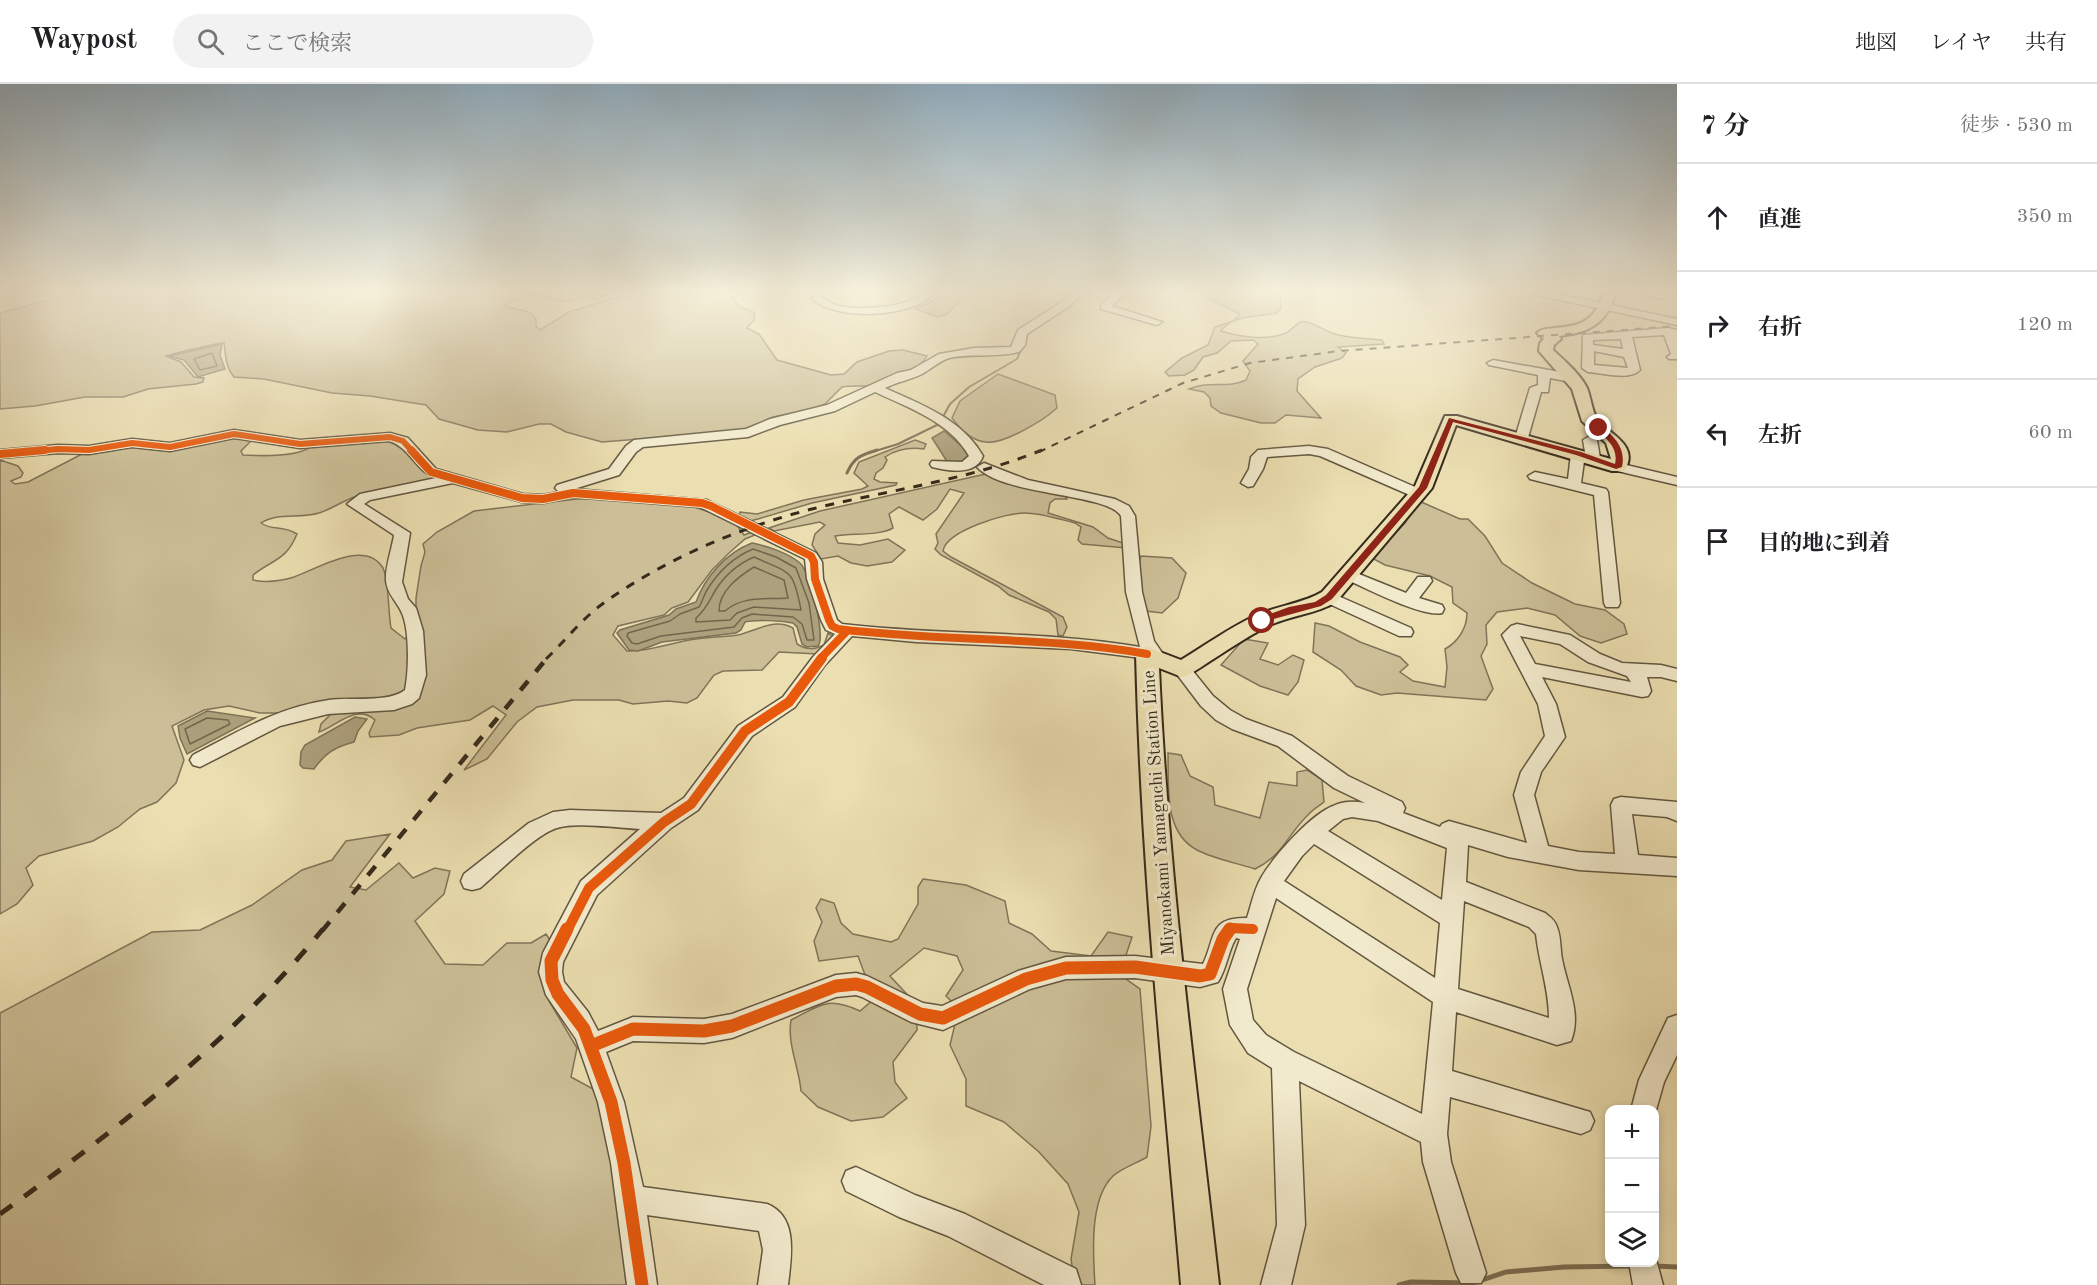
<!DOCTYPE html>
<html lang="ja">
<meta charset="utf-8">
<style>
:root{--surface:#fff;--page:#f2f2f2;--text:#202124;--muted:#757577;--line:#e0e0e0}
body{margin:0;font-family:"Old Standard TT","Noto Serif JP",serif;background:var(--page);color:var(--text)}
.controls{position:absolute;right:18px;bottom:18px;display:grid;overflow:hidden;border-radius:12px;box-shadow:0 3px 9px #0003}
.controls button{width:54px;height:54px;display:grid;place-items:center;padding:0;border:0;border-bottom:2px solid var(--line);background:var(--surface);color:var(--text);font:30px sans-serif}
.stop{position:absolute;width:18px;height:18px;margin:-14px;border:4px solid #8f2418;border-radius:50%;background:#fff}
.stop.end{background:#8f2418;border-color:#fff;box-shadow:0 2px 6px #0008}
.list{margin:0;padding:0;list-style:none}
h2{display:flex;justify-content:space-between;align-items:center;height:78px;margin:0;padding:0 24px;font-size:26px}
h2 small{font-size:20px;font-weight:400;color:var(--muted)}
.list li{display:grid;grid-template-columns:39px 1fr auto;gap:18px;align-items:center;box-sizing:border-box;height:108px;padding:0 24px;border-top:2px solid var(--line)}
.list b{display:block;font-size:22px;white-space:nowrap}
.list em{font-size:20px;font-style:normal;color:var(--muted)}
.icon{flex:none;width:33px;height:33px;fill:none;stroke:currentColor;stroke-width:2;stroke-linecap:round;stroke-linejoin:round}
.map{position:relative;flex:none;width:1677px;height:1201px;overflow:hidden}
header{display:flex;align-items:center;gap:36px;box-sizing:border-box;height:84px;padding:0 30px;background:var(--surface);border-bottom:2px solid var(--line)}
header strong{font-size:28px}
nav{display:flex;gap:33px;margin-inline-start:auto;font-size:21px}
.search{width:420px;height:54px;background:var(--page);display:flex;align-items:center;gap:15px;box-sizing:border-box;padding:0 21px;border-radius:33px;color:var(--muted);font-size:22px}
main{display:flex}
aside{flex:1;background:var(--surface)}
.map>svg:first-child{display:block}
</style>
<header>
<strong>Waypost</strong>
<div class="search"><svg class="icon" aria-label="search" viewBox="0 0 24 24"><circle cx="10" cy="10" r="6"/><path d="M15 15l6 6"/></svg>ここで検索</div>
<nav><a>地図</a><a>レイヤ</a><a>共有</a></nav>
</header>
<main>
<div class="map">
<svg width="1677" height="1201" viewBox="0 0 1677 1201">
<rect width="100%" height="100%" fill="#ebdeb0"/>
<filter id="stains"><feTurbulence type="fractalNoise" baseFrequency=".00333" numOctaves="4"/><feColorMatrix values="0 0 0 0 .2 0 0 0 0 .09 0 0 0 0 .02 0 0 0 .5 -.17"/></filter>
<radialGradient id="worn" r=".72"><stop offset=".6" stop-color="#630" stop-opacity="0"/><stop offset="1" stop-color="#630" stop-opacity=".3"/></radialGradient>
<path fill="#ccbf97" stroke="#807459" stroke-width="1.5" d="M78,208h514l14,3 -9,5 -18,-4c-16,13 -29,-2 -47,0 -9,1 -20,5 -28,10l25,6 7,7v7l4,4 29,-18 64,-20h115l-17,6 10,9 14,6 -1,7 -7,8 12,6 18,26 54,15 13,-1 13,-12 32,-11 14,-1 24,6c-7,14 -36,25 -52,29 -11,2 -22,0 -33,2l-17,17 -17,6 -35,7 -31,14 -140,11 -36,-10 -15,-8h-12l-32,8 -29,-2 -39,-11 -13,-14 -56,-9 -38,-3 -68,-14 -30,-2c-9,-10 -8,-22 -10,-34 -4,-1 -52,11 -58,13l15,6 13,15 10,1 -1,4 -7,2 -48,5 -25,8h-38l-50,9 -35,3v-96z
M939,208h26v3l-18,19 -9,3 -23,-8 20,-9z
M1222,208h62l-4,3 1,13 -4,5c-18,4 -44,1 -56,18 19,6 46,10 65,2 6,-3 9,-9 15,-11 10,-2 21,8 31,11 16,6 33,5 50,7l2,4 -46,3 8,6 -4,5 -27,9 -17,12 -1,12 24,27 -35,-3 -11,8h-14l-40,-10 -10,-7 -1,-8 -6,-6 -15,-3c21,-9 39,0 57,-9l4,-9 -7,-10 15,-17 -5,-4 -22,1 -14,12 -14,4 -9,13 -9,5 -16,1 -4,-4 17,-14 26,-13 7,-18 18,-6 7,-7 -32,-16 -1,-3z
M998,290l57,21 2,13c-13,12 -54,37 -71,34 -14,-1 -26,-13 -34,-24l8,-17z
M229,353l21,2v3l-9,9 2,4c17,1 56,2 69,-9l75,-6 10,2 35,33 2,5c-26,6 -52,8 -77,16 -13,4 -25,13 -38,17 -19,6 -42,-1 -58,10 11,8 22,2 36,11 -11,27 -24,25 -44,41v5c14,3 28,1 41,-3 23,-8 71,-39 89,-9 6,12 5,45 8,60l14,11 11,-13v-28l5,-32 4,-14 -2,-8 14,-12 37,-21 103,-12 39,-1 69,6 48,16 11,15 8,-3 3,3 -10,4 -16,14 -17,17 -24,32 -16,6 -8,7 -46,11 -5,9 14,16c23,1 45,-9 69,-12 14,-2 28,-2 42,-4 19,-4 36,-18 55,-7l4,16c10,6 17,6 27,1l4,-12 6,4 -16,17 -39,-2 -17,18 -39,1 -9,4 -17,23 -10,5 -19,-2 -35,3 -14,-4h-46l-36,7 -20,15 -30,37 -23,11 42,-55 -13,-9 -23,14 -53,8 -18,7 -29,2 -1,-4 6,-13c-19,-17 -38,6 -56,12l2,-8 11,-11h-72l-31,-7 -25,4 -32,16 12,34 -8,23 -19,19 -17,7 -22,18 -25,14 -54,15 -13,12 7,17 -16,19 -17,10v-454l18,6 5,7 -2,4 -10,4 4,3 13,-2 54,-28 32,-7 33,-1z
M915,356l11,4 -2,5c-14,-2 -27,0 -39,8l2,3 -4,8 -7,5 -2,6 6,3 17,1 -1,2 -84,18 -54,16 -8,2 -11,-5 1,-4 17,2 47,-14 58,-11 6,-3 -14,-13 5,-11z
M990,389l75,23 2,3h-12l-5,4 -2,10 45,14 15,11 18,6v4l-44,-4 -4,-4 3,-13 -6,-4c-16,-4 -34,-10 -51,-10 -19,0 -78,18 -81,38l8,6 112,60 4,10 -4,9 -5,-1 -2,-16 -7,-7 -40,-17 -11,-9 -57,-31 -6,-6 3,-6 -2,-9 28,-41 -14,-4 -13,20 -14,11 -24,-13 -10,7 4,14c-14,8 -40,5 -58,8l3,7 22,2 28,-6 17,11 -13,12 -25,4 -16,-3 -13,-7 -17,3 -9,-14 3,-11 10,-9 -5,-3 -46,9 -5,-3 51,-17z
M1419,417l41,18h8l17,17 17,27 30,20 43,21 30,6 19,14 3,10 -26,9 -21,-7 -25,-21 -28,-7 -30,4 -11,13 1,19 -6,12 12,33 -7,11 -89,-7 -16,2 -25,-9 -15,-16 -28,-18 2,-29 14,3 31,16 40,15 8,8 -8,7 13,9 32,6 2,-20 -2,-18c13,-7 22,-21 22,-36l-14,-10 -1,-16 -22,-11 -45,-11 -13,-7 33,-35z
M1141,472l31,2 14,15 -8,25 -16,15 -16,-2c-6,-17 -11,-39 -5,-55z
M1244,555l24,4 -8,16 18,6 15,-10 11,5 -6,22 -10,13 -28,-9 -39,-21z
M1168,669l13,2 9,21 23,11 2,18 45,13 9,-36 28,4v-14l10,-2 15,10 2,22c-5,4 -11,7 -15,12 -20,18 -26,42 -54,55 -18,-6 -41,-10 -58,-19 -34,-18 -28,-64 -29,-97z
M390,750l-40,53 16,3 33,-27 14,15 22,-10 15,3 -6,23 -29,27 30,43 38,1 24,-22h24l15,-9 6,9 -11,28 8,30 28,47 -6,29 24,13 20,91 12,104h-627v-272l152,-81 48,-2 52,-25 50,-35 30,-10 14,-19z
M923,795l43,6 39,16 4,22 23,11 19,17 40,5 17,-24 24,5 -6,18v24l14,10 11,137 -4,31c-10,6 -25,11 -34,19 -24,23 -20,78 -18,109h-20l-4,-26 8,-47 -11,-28 -29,-32 -35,-30 -38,-16v-27l-16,-34 5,-21v-19l-9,-9 17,-26 -6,-14 -33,-8 -34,28 26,28 1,26 -24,32 2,20 12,16 -24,19 -32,4 -33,-14 -17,-16c-2,-24 -14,-47 -10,-71 30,-15 36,-24 69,-9l14,-12 -16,-43 -39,5 -5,-20 8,-19 -6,-14 5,-9 13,4 7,20 12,11 38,8 7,-3 20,-35v-17z"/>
<path fill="#ada17d" stroke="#7d7156" stroke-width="1.5" d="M222,260l-2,11 5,14 -27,8 -14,-17 -15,-4z
M944,347l27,23 -7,10 -16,-1 -16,-25z
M752,459c15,3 36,10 48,20 9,7 26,73 18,83l-11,1 -5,-3 -5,-17 -4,-4c-12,-2 -37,-4 -48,-1l-4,8 -5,3 -74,9 -24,9 -9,-1 -12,-17 3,-3 49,-15 7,-6 20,-7c9,-25 30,-49 56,-59z
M207,627l48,7 -68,36 -7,-16 -2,-12z
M355,633l12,2 -9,12 -4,11c-19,5 -29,11 -40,27l-11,-1 -3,-3 1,-13 4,-7z"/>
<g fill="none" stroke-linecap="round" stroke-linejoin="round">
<path stroke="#71664c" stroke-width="1.5" d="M212,269l5,13 -17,4 -6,-11z
M753,465l23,8 20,11 13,35 5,37h-7l-5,-16 -9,-7 -41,-3 -10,4 -8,9 -73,9 -24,8 -5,-1 -5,-7 1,-3 42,-12 10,-7 19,-7c3,-5 5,-12 8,-17 11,-18 27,-33 46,-41z
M754,473c37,17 39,11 47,53l-47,-3 -17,6 -7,7 -34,2v-4c10,-8 13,-17 19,-27 9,-15 23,-27 39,-34z
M754,483l30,13 4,18c-23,2 -44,-3 -63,13h-6c0,-20 19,-34 35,-44z
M207,634l21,2 2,4 -40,20 -5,-15z"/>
<path stroke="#7d7156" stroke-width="2" d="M872,368l26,-8 41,-20 11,-20 19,-17 48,-28 7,-16"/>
<path stroke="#7d7156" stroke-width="3" d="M847,389c7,-16 14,-18 30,-23"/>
<path stroke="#7d7156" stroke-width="5" d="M1655,1182l22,1
M1399,1201l12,-3 62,1 33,-11 58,-5 69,-1"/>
<g stroke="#625740" stroke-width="3">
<path id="minor" d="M925,208h10c-20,26 -101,30 -123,6l5,-3c6,2 10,7 16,9 21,8 76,4 92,-12z
M1072,208h11l-12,13 -44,29 -2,11 -6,7c-23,6 -47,1 -70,6 -10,3 -19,12 -29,17 -11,5 -23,7 -35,13 37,17 77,31 98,68 -7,20 -35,15 -51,11l-2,-3 2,-3 30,1 7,-6c-19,-34 -60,-48 -94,-64l-40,19 -55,14 -32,12 -105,10 -7,5 -17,23 -45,14 133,11 109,53 6,9 1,17 14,41 5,4c99,12 200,6 298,23l-14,-55 -5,-76c-13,-23 -118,-20 -144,-49l7,-4 44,17 87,19 14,7 6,10 7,76 12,49 11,16 -3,4 -6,2 -7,-4 -78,-10 -155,-7 -64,-6 -27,29 -30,42 -43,29 -54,74 -27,18 -74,67 -34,67 -1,10 2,10 24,30 10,19 35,-14 71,2 28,-5 104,-39 20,-2 11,3 56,27 19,3 76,-35 48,-14 69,-1 68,8c13,-26 5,-47 44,-46 4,-12 7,-28 14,-40 12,-21 49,-63 72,-72 10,-5 21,-5 32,-3l-31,-15 -56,-42 -46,-17 -16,-9 -15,-14 -25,-33 -3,-4 3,-4 6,-2 6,2 25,31 17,14 16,9 46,17 56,40 54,26 3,6 -2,5 37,14 2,-3 7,-3 78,22 -13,-48 7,-23 24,-36 -7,-32 -36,-69 9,-9 6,-2 53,11 30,19 22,9 39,2 16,4v12l-16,-4h-14l4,14 -3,5 -6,1 -100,-20 14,27 9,33 -24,35 -7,23 14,51 31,6 36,2 -4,-49 3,-6 7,-2 56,5v19l-10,-4 -35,-3 6,41 39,3v18l-98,-6 -71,-13 -40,-12 -2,37 79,31c5,4 10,7 12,14 4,10 3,21 5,32 5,27 20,54 9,82l-14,4 -101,-33 -4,59 138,41 4,9 -4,9 -9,4 -131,-37 -3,37 4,28 35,111 -5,10h-20l-5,-10 -33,-111 -2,-20 -122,-61 6,144 -14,60h-30l16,-60 -5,-157 -24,-15 -18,-28 -7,-36 17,-50 -4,-1c-8,13 -9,30 -18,44l-18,5 -65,-9 -69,1 -36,10 -87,41 -32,-8 -49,-25 -6,-2 -20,2 -104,41 -28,5 -71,-2 -27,11 18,50 19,85 124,17c32,13 24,53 21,81h-30l5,-35 -4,-19 -112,-16 10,70h-30l-16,-122 -13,-61 -22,-63 -30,-44 -7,-23 4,-19 38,-72 59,-52c-21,-1 -64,-7 -83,-1 -21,6 -59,45 -77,60l-8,2 -8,-2 -3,-7 3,-7 65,-51 24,-11 17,-2 91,3 23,-15 54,-72 45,-29 30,-40 22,-23 -9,-4 -5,-10 -14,-41 -2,-20 -105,-52 -127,-10 -30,6 -21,-1 -69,-19 -83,17 -6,4 46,29 -8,49 6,17 8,9 7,23 3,44 -7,23 -7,6 -18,6 -66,4 -48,12 -80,41 -7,-2 -3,-5 3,-5c44,-23 86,-48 136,-55 20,-3 60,3 76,-10 4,-19 5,-62 -4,-79 -5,-10 -14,-18 -15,-30 -1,-14 6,-32 8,-46l-47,-31 13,-10 76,-16c-20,-6 -26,-31 -47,-37l-89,7 -66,-10 -64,13 -38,-4 -43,7 -31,-1 -58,5v-8l58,-5 31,1 43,-7 38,4 64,-13 66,10 90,-7 18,5 28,31 87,25 20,1 16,-3 -4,-4 2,-3 52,-16 17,-23 8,-6 112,-11 24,-10 57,-14 70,-32 14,-3 28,-16 35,-6 37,-1 7,-17 45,-29zM1520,552l40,8 28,18 39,14 4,6 -96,-18zM1352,733l26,4 69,27 -5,52 -114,-69 15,-12zM1314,760l126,79 -5,55 -151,-97 18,-25zM1276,814l157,104 -11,112 -128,-62 -28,-17 -13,-15 -6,-31zM1464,817l65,26 7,7c3,29 13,55 13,84l-91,-29z
M1107,208h10l3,6 -8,8 50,16 -5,3 -56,-16v-4l9,-8z
M1531,208h18l128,27v6l-141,-30z
M1636,208h19l10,4 -5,3z
M1668,244l9,2v29h-8l-2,-2 4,-3 -7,-19 -32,2 8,33c-11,11 -37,3 -52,2l-6,-4 1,-33zM1621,255l2,10 -30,-4v-5zM1594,267l30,6 4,11 -34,-3z
M1493,276l78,14 6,4 -6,4 -21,-4 -2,14h-7l-14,49 -5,1 -7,-4 15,-50 8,-3v-10l-49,-10 -2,-2z
M1590,352l7,4 3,18 -7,4 -7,-4 -3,-18z
M1309,362l19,3 94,41 2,3 -7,4 -5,-1 -92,-40 -11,-2 -42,3 -4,12 -10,17 -5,1 -7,-4 8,-14 2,-12 7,-7z
M1578,366l7,4 -4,29 25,6 2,3 12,111 -2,4h-12l-2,-4 -10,-108 -64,-16 -2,-3 7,-4 33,7 3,-25z
M1618,379l59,14v8l-64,-15 -2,-3 2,-3z
M1349,486l57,23 12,-16h12l2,4 -13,17 23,7 2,4 -2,4c-19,5 -78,-26 -99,-35l-2,-3 2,-3z
M1329,508l82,36 2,4 -2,4h-12l-76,-35 -2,-4 2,-4z
M1677,931v40l-13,27 -10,35v-7h-23l8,-30 29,-62z
M856,1083l59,28 50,19 111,55 5,16h-37l-96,-49 -49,-19 -53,-26 -4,-10 4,-10z
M1654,1168l9,33h-30l-4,-23h25z"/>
</g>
<g stroke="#352a1b" stroke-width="4">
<path id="major" d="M1604,208h12c-8,31 -27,41 -57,44l2,3 -7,6 -1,5c12,11 27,24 34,38 4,10 5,23 10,31 11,15 44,26 27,52h-12l-156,-46 -24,63 -96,114c-20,12 -44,13 -66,23 -28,14 -54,33 -80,49l-8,3 -23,-9c9,206 37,412 60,617h-38c-18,-210 -40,-420 -45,-631l3,-5 8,-2 34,13c25,-15 49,-33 76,-45 20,-9 47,-12 65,-23l93,-106 30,-70h12l154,43 -5,-16 -24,-22 -10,-32 -33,-38 1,-8 4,-4 -7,-6c5,-5 11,-4 18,-5 28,-2 40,-8 49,-36z"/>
</g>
<use href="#minor" fill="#f2eacc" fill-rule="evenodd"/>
<use href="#major" fill="#ebdeb0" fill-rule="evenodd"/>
<path stroke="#352a1b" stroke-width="2" stroke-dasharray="7 7" stroke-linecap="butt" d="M1039,368l144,-69 67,-20 89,-12 338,-25"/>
<path stroke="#352a1b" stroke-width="3" stroke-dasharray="9 9" stroke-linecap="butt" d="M546,575c18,-17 35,-39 55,-54 60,-44 139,-78 211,-96 77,-19 157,-29 230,-59"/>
<path stroke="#352a1b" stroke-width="4.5" stroke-dasharray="12 12" stroke-linecap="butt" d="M322,847l225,-273"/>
<path stroke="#352a1b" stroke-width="5" stroke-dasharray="15 15" stroke-linecap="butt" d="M0,1130c116,-84 232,-173 323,-285"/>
<g stroke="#f2eacc" stroke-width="8">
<path id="cycleway-far3" d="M28,368l30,-3 31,1 43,-7 38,4 64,-13 66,10 90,-7 13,4 10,11"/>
</g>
<g stroke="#f2eacc" stroke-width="10">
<path id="cycleway-far2" d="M411,366l20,22 91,26 21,1 30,-6 129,10 9,3 100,50 3,6 1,17 14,41 3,6 6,3c103,13 207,7 309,25
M0,370l45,-4
M820,575l27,-28"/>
</g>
<g stroke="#f2eacc" stroke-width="14">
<path id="cycleway-far1" d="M567,847l22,-43 75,-66 27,-18 54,-73 44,-29 33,-44
M1228,847l3,-3 22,1"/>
</g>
<g stroke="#f2eacc" stroke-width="16">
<path id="cycleway" d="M567,845l-16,32 1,19 6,14 26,35 27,73 13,61 18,122
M591,962l42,-17 71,2 28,-5 104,-40 20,-2 11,3 53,27 23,4 83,-39 40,-11 69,-1 65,9 10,-2 13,-35 7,-10"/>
</g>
<use href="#cycleway-far3" stroke="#e8590c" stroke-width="6"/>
<use href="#cycleway-far2" stroke="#e8590c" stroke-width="8"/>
<use href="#cycleway-far1" stroke="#e8590c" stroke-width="10"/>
<use href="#cycleway" stroke="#e8590c" stroke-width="13"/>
</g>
<linearGradient id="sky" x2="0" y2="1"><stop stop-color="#90acbd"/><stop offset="0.55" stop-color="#f6f0db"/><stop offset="1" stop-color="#f6f0db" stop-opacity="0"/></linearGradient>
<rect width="1677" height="376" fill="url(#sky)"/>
<path fill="#8f2418" d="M1449,334l132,34 34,12c4,-17 -10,-26 -20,-36l6,-2c14,11 25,22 21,41l-6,2 -40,-14 -123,-33 -26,66 -95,111 -11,7 -62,17v-5l30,-11 26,-5 11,-7 93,-108z"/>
<g text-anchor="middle" stroke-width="6" stroke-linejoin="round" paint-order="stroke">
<g font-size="18" fill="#352a1b" stroke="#f2eacc">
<text transform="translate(1158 729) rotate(-94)" y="6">Miyanokami Yamaguchi Station Line</text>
</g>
</g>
<rect width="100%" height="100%" filter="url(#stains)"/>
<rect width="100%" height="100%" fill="url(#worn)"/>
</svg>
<div class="controls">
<button>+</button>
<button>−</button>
<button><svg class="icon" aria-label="layers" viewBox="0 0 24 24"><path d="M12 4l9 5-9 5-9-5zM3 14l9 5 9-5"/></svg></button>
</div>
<div class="stop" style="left:1262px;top:537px"></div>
<div class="stop end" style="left:1599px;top:344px"></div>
</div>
<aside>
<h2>7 分<small>徒歩 · 530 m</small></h2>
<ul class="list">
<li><svg class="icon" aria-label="ahead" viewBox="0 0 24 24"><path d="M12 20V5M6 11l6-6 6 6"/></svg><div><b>直進</b></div><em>350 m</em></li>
<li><svg class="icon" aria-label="right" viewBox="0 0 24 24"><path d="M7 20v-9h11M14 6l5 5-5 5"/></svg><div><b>右折</b></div><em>120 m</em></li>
<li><svg class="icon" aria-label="left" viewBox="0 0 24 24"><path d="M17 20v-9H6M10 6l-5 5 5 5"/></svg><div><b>左折</b></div><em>60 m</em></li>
<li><svg class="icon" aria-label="arrive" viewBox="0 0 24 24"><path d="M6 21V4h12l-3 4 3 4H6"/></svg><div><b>目的地に到着</b></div></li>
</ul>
</aside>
</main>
